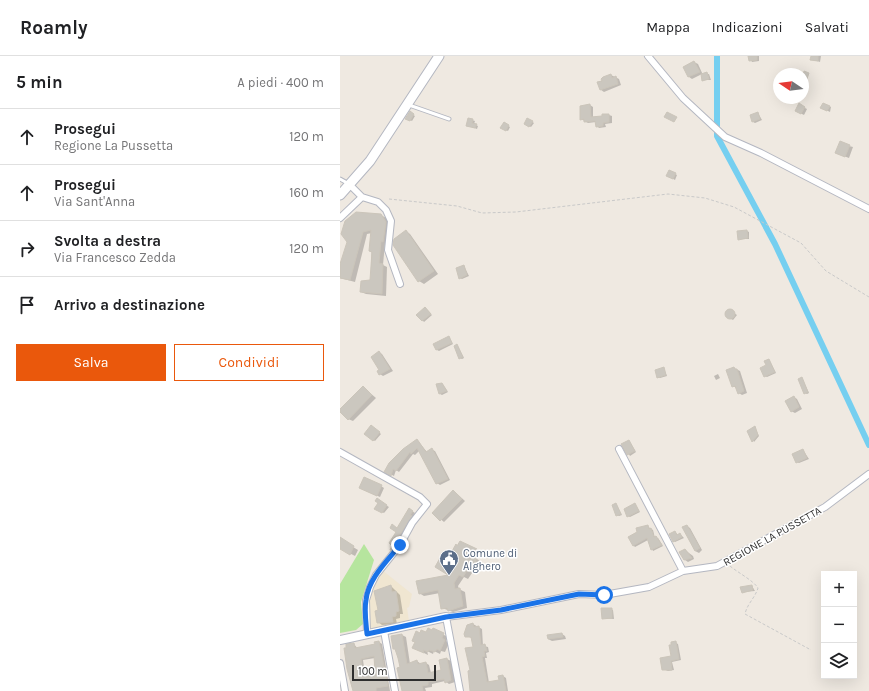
<!DOCTYPE html>
<html lang="it">
<meta charset="utf-8">
<style>
:root{--surface:#fff;--page:#f6f6f6;--text:#202124;--muted:#757577;--line:#e0e0e0;--accent:#ea580c}
body{margin:0;font-family:Karla,sans-serif;background:var(--page);color:var(--text)}
.controls{position:absolute;right:12px;bottom:12px;display:grid;overflow:hidden;border-radius:0px;box-shadow:0 4px 16px #0002}
.controls button{width:36px;height:36px;display:grid;place-items:center;padding:0;border:0;border-bottom:1px solid var(--line);background:var(--surface);color:var(--text);font:20px sans-serif}
.compass{position:absolute;left:433px;top:12px;width:36px;height:36px;border-radius:50%;background:var(--surface);box-shadow:0 4px 16px #0002;rotate:283deg}
.scale{position:absolute;left:12px;bottom:10px;width:84px;box-sizing:border-box;padding-left:4px;border:2px solid #2e2e2e;border-top:0;font-size:11px;line-height:14px;white-space:nowrap;color:#2e2e2e;-webkit-text-stroke:3px #fff;paint-order:stroke}
.stop{position:absolute;width:12px;height:12px;margin:-9px;border:3px solid #1a73e8;border-radius:50%;background:#fff}
.stop.end{background:#1a73e8;border-color:#fff;box-shadow:0 1px 4px #0008}
.list{margin:0;padding:0;list-style:none}
h2{display:flex;justify-content:space-between;align-items:center;height:52px;margin:0;padding:0 16px;font-size:17px}
h2 small{font-size:13px;font-weight:400;color:var(--muted)}
.list li{display:grid;grid-template-columns:26px 1fr auto;gap:12px;align-items:center;box-sizing:border-box;height:56px;padding:0 16px;border-top:1px solid var(--line)}
.list b{display:block;font-size:15px;white-space:nowrap}
.list p{margin:0;font-size:13px;white-space:nowrap;color:var(--muted)}
.list em{font-size:13px;font-style:normal;color:var(--muted)}
.actions{display:flex;gap:8px;padding:12px 16px}
.actions a{flex:1;padding:9px 0;border:1px solid var(--accent);border-radius:0px;text-align:center;font-size:14px;color:var(--accent)}
.actions .main{background:var(--accent);color:#fff}
.icon{flex:none;width:22px;height:22px;fill:none;stroke:currentColor;stroke-width:2;stroke-linecap:round;stroke-linejoin:round}
.map{position:relative;flex:none;width:529px;height:635px;overflow:hidden}
header{display:flex;align-items:center;gap:24px;box-sizing:border-box;height:56px;padding:0 20px;background:var(--surface);border-bottom:1px solid var(--line)}
header strong{font-size:19px}
nav{display:flex;gap:22px;margin-inline-start:auto;font-size:14px}
main{display:flex}
aside{flex:1;background:var(--surface)}
.map>svg:first-child{display:block}
</style>
<header>
<strong>Roamly</strong>
<nav><a>Mappa</a><a>Indicazioni</a><a>Salvati</a></nav>
</header>
<main>
<aside>
<h2>5 min<small>A piedi · 400 m</small></h2>
<ul class="list">
<li><svg class="icon" aria-label="ahead" viewBox="0 0 24 24"><path d="M12 20V5M6 11l6-6 6 6"/></svg><div><b>Prosegui</b><p>Regione La Pussetta</p></div><em>120 m</em></li>
<li><svg class="icon" aria-label="ahead" viewBox="0 0 24 24"><path d="M12 20V5M6 11l6-6 6 6"/></svg><div><b>Prosegui</b><p>Via Sant'Anna</p></div><em>160 m</em></li>
<li><svg class="icon" aria-label="right" viewBox="0 0 24 24"><path d="M7 20v-9h11M14 6l5 5-5 5"/></svg><div><b>Svolta a destra</b><p>Via Francesco Zedda</p></div><em>120 m</em></li>
<li><svg class="icon" aria-label="arrive" viewBox="0 0 24 24"><path d="M6 21V4h12l-3 4 3 4H6"/></svg><div><b>Arrivo a destinazione</b></div></li>
</ul>
<div class="actions"><a class="main">Salva</a><a>Condividi</a></div>
</aside>
<div class="map">
<svg width="529" height="635" viewBox="0 0 529 635">
<rect width="100%" height="100%" fill="#efe9e1"/>
<path fill="#f0e6d1" d="M42,514l30,24 -3,13 -2,1 2,13 -39,8 -2,-33z"/>
<path fill="#b6e59e" d="M24,488l10,16 -13,42 2,22 -7,6 -16,3v-49z"/>
<path fill="#0003" fill-rule="evenodd" d="M409,0h10v5l-7,1z
M472,0h9l-1,6 -9,-3z
M354,6l4,2 5,11 6,-1 2,6h-8l-1,-6 -10,5 -3,-2 -5,-10z
M271,19l8,4 2,6 -17,7 -3,-2 -3,-7z
M484,48l7,3 -1,5 -8,-4z
M250,49l3,2v11l10,-1 6,-2 3,1v7l-7,1 1,3 -7,1 -2,-2 -1,-4 -8,1 -7,-4v-12z
M459,49l8,4 -3,6 -8,-4z
M70,57l5,3 -3,5 -5,-3z
M418,57l4,7 -7,3 -2,-1z
M129,63l6,2 -1,3 4,2 -1,3 -8,-3z
M188,63l6,4 -3,4 -5,-3z
M164,67l6,4 -2,4 -6,-3z
M509,90l4,1 -4,11 -13,-5z
M330,115l7,4 -2,5 -7,-4z
M41,159l5,3 5,7 -3,19 -3,-1 -2,22 4,2 -1,29 -20,-2 -5,-2 10,-11 1,-48 -5,1 -12,48 -15,-4v-11l8,-25z
M66,175l4,3 28,40 -14,10 -5,-3 -25,-36z
M407,175l2,1v7h-10z
M124,210l5,10 -7,3 -2,-1z
M85,252l7,7 -8,7 -6,-7z
M389,254l8,5 -4,5 -7,-4z
M109,281l4,7 -14,7 -2,-1 -3,-5z
M117,289l7,13 -2,1 -2,-1z
M39,296l3,2 11,17 -10,5 -3,-2z
M429,304l7,13 -9,4 -2,-1z
M394,312l6,3 7,22 -5,2 -3,-2 -2,-5 -4,-2z
M324,313l3,7 -7,2 -2,-1z
M378,318l2,4 -4,2 -2,-4z
M462,322l7,15 -2,1 -2,-1z
M102,328l6,8 -6,3 -2,-1z
M23,331l13,11 -23,23 -5,-2z
M454,341l3,2 5,10 -7,4 -4,-2z
M34,372l7,6 -6,7 -9,-7z
M415,372l4,8 -5,6 -6,-11z
M77,384l10,12 5,-2 3,1 15,29 -10,5 -3,-2 -17,-33 -5,5 -2,-1 -14,18 -3,-2 -2,6 -8,-4z
M289,385l7,11 -6,4 -7,-12z
M463,394l6,9 -10,4 -2,-1z
M41,430l3,2 -4,9 -16,-7z
M114,435l11,10 -21,21 -11,-9z
M37,444l12,7 -5,6 -8,-5 3,-5z
M276,448l6,11 -3,1 -2,-1z
M295,448l5,8 -10,5 -2,-1z
M69,453l6,4 -2,4 1,1 -20,33 -2,-2 6,-20z
M307,470l6,4 2,8h3l5,8 -10,5 -5,-11 -13,7 -2,-2z
M347,470l3,2 12,22 -3,3 -4,-2 -11,-23z
M335,476l3,3 2,-1 4,4 -9,4 -1,-1z
M0,483l18,11 -3,6 -15,-8z
M118,491l18,2 5,3 -4,7 3,2 1,4 -1,2 -6,3 -6,9 -4,-2 -6,9 1,3 6,3 2,16 -14,4 -11,-4 -2,-15 -16,3 -5,-3 32,-18 -5,-12z
M345,494l8,6 1,3 -6,3 -3,-2z
M51,530l9,9 3,19h-3v4l-4,1 1,5 -15,1 -4,-3 1,-11z
M412,530l3,5 -12,1z
M271,553l2,1 1,9 -11,-1z
M133,568l9,5 1,17 5,1 1,5 -3,1 1,5h-2l4,25 11,-2 3,-5 3,2 2,13h-36l-1,-20 3,-23 -2,-10 -6,-2z
M94,574l14,7 -2,4 3,2 -4,9 -4,-1 -1,3 -6,-3 -1,3 -6,-3 1,4 -10,-5 2,-16 13,-2z
M222,578l3,2 1,3 -14,2 -4,-2z
M62,579l4,2 4,27 7,-3 4,3 5,-1 3,2 2,8 11,-2 -2,-11 7,-1 4,2 4,21 -6,2 -4,-3 -13,3v3l-7,1 1,3h-21l-4,-23z
M39,586l3,2 8,47h-36l-7,-46 7,-1 4,5 18,-4zM35,602l1,15 -11,1 -2,-14z
M336,587l2,1 3,16 -9,2 2,8 -6,1 -5,-2 9,-12z"/>
<g fill="none" stroke-linecap="round" stroke-linejoin="round">
<path stroke="#75cff0" stroke-width="6" d="M377,0v80l58,108 94,201"/>
</g>
<path fill="#cbc7bf" stroke="#cbc5ba" fill-rule="evenodd" d="M408,0h9v4l-8,1z
M471,0h7v5l-8,-1z
M354,5l6,11 -12,5 -5,-10z
M464,15l5,2 -5,15 -1,-12z
M367,16l2,7 -7,2 -1,-7z
M271,18l1,4 4,-2 2,8 -18,6 -3,-8 5,-1 -1,-2 2,-2z
M459,47l6,4 -4,7 -6,-3z
M483,47l7,3 -3,5 -7,-3z
M250,48l1,13 11,-1v-2h7v8l-6,1v3l-7,1 -1,-6 -11,1v-3l-4,1v-14z
M70,55l4,3 -4,7 -5,-2z
M327,56l10,5 -3,5 -10,-5z
M418,56l2,7 -8,3 -2,-7z
M128,62l5,1 -1,4 5,1 -2,4 -9,-2z
M187,62l6,3 -4,6 -5,-3z
M164,66l5,3 -3,6 -6,-3z
M500,85l10,4 -5,12 -10,-4z
M329,114l7,3 -3,6 -7,-3z
M16,156l25,2 5,8 -3,20 -2,-1 -2,22 4,1 -1,30 -22,-2 1,-11 9,-1 2,-28 -3,-1 2,-21 -8,2 -13,48 -10,-2v-14l7,-22 -6,-8 4,-13z
M66,174l28,41 -16,11 -25,-37 1,-6z
M407,174l1,8 -10,2 -1,-9z
M124,209l3,10 -8,4 -3,-11z
M85,251l6,7 -9,7 -6,-6z
M385 258a5 5 0 1 1 10 0a5 5 0 1 1-10 0Z
M109,280l3,7 -16,7 -3,-6z
M117,288l6,13 -4,2 -5,-13z
M39,295l11,18 -11,6 -2,-4 2,-1 -8,-13z
M429,303l6,13 -11,5 -4,-9 6,-3 -2,-4z
M324,311l2,8 -9,3 -2,-8z
M394,311l1,2h2l7,22 -6,3 -3,-8 -3,1 -6,-17z
M462,321l6,15 -4,2 -6,-15z
M102,327l5,8 -8,3 -3,-10z
M23,330l9,9 -24,25 -8,-8v-3z
M454,340l5,11 -8,5 -6,-11z
M31,369l9,7 -7,9 -9,-7z
M415,370l3,9 -6,7 -5,-11z
M77,383l9,13 6,-4 16,31 -12,5 -19,-36 -6,6 -1,-2 -14,19 -3,-2 -2,7 -7,-4 5,-9 14,-14z
M289,384l6,11 -8,4 -6,-11z
M463,393l4,9 -11,5 -4,-9z
M24,421l18,8 -5,11 -18,-8z
M113,434l9,9 -22,22 -8,-8z
M37,442l10,7 -5,8 -8,-4 4,-6 -3,-2z
M276,447l5,11 -5,2 -4,-11z
M295,447l4,8 -12,6 -3,-8z
M69,452l4,3 -3,4 2,1 -22,34 2,-4 -3,-3 7,-11 -6,-4 2,-4 5,4z
M308,469l1,4 2,-1 3,9 2,-1 6,9 -11,5 -4,-12 -14,8 -5,-9 9,-5 -1,-4z
M347,469l13,23 -5,3 -13,-24z
M335,475l2,4 3,-2 2,4 -9,5 -4,-8z
M0,481l14,9 -4,9 -10,-6z
M120,485l17,8 -4,7 3,2v4l-1,3 -6,2 -6,10 -4,-2 -5,8 1,6 5,-1 3,18 -15,5 -1,-3 -6,1 -3,-19 -19,4 -3,-13 32,-6 -13,-8 5,-9 6,4 10,-18 1,2z
M345,493l7,9 -8,2 -5,-8z
M51,529l1,7 4,-1 3,20 -3,1v4l-4,1 1,5 -16,1 -2,-12 3,-1 -4,-19z
M412,529l1,5 -11,3 -2,-6z
M261,552h11v10l-10,1z
M133,567l1,4 5,-1 2,19 4,-1 2,7h-3l1,5 -3,1 5,25 12,-2 -1,-4 5,-1 3,16h-36l-2,-20 2,-1 -5,-22 8,-1 -2,-10h-6l-1,-3 3,-9z
M88,572l4,2 1,-2 11,5 -2,5 3,2 -5,11 -3,-2 -2,3 -6,-2 -1,2 -5,-2 1,3 -12,-5 3,-6 -3,-1 4,-10 4,2 1,-3 5,2z
M222,577l1,4 -15,2 -1,-4z
M62,578l5,30 10,-4 1,4 8,-2 2,11 13,-3 -2,-10 8,-2 4,22 -6,3 -1,-4 -16,3v3l-6,1 1,5h-21l-5,-23 3,-1 -2,-9 -3,-9h-2l-2,-13z
M39,585l9,45 -12,2v3h-23l-6,-22 -3,-21h2v-4l8,-1 1,5 20,-4 -1,-2zM34,600l1,16 -12,2 -2,-15z
M336,585l3,18 -8,2 1,9h-10l-2,-12 11,-2 -2,-11h2v-3z"/>
<g fill="none" stroke-linecap="round" stroke-linejoin="round">
<g stroke="#b4b7c1" stroke-width="5">
<path id="service" d="M69,49l40,14
M0,123l9,5"/>
</g>
<g stroke="#b4b7c1" stroke-width="8">
<path id="minor" d="M308,0l35,42 42,39 36,16 108,56
M10,129l12,12 16,5 8,8 5,11 -3,29 12,34
M0,162l22,-21
M279,393l64,122
M0,396l80,45 7,7 -15,19 -12,22 -24,30 -6,12 -4,13 1,34
M44,575l11,60
M0,607l5,28
M120,635l-14,-74 55,-7 78,-16 25,1 45,-8 34,-16 34,-5 108,-59 44,-33"/>
</g>
<g stroke="#b4b7c1" stroke-width="10">
<path id="tertiary" d="M0,584l106,-23"/>
</g>
<g stroke="#b4b7c1" stroke-width="11">
<path id="secondary" d="M0,139l30,-34 69,-105"/>
</g>
<path stroke="#c9c9c9" stroke-width="1" stroke-dasharray="3 2" stroke-linecap="butt" d="M49,143l68,7 25,7 34,-1 152,-18 37,4 29,9 67,36 25,28 43,26
M390,510c7,6 24,15 28,22 -3,10 -11,16 -13,26l66,36"/>
<use href="#service" stroke="#fff" stroke-width="3"/>
<use href="#minor" stroke="#fff" stroke-width="6"/>
<use href="#tertiary" stroke="#fff" stroke-width="8"/>
<use href="#secondary" stroke="#fff" stroke-width="9"/>
</g>
<g fill="none" stroke-linecap="round" stroke-linejoin="round">
<path stroke="#1a73e8" stroke-width="5" d="M60,489c-13,16 -32,34 -34,55 -2,11 0,23 1,34l79,-17 55,-7 78,-16 25,1"/>
</g>
<defs>
<g id="civic-pin" transform="scale(1)"><path d="M0 17L-7.5 6A9.5 9.5 0 1 1 7.5 6Z" fill="#5c6f8a" stroke="#fff"/><path d="M-.6-6.5H3V-4.5H.6V-3L4-1V1h2V6H-6V1h2V-1L-.6-3ZM-1.2 2.5V6h2.4V2.5Z" fill="#fff"/></g>
</defs>
<g fill-rule="evenodd">
<use href="#civic-pin" x="109" y="503"/>
</g>
<g text-anchor="middle" stroke-width="3" stroke-linejoin="round" paint-order="stroke">
<g font-size="11" fill="#2e2e2e" stroke="#fff">
<text transform="translate(432 480) rotate(-29)" y="4">REGIONE LA PUSSETTA</text>
</g>
<g font-size="11" fill="#4e5e75" stroke="#fff" text-anchor="start">
<text x="123" y="501">Comune di<tspan x="123" dy="13">Alghero</tspan></text>
</g>
</g>
</svg>
<div class="controls">
<button>+</button>
<button>−</button>
<button><svg class="icon" aria-label="layers" viewBox="0 0 24 24"><path d="M12 4l9 5-9 5-9-5zM3 14l9 5 9-5"/></svg></button>
</div>
<svg class="compass" viewBox="-18 -18 36 36"><path d="M0-13l5 13h-10z" fill="#e53935"/><path d="M0 13l5-13h-10z" fill="#757577"/></svg>
<div class="scale">100 m</div>
<div class="stop" style="left:264px;top:539px"></div>
<div class="stop end" style="left:60px;top:489px"></div>
</div>
</main>
